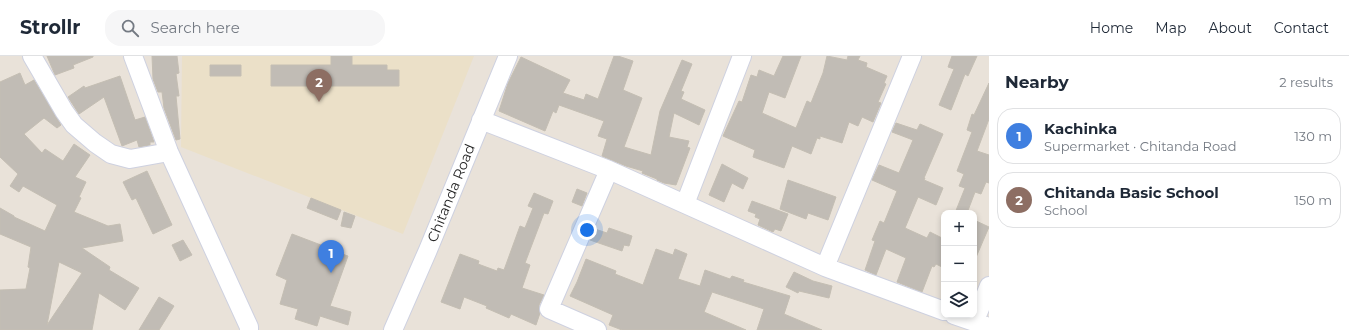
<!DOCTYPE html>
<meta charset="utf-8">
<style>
:root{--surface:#fff;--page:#f6f6f7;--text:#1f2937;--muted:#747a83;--line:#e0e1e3;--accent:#111827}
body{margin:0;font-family:Montserrat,sans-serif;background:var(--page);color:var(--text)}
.controls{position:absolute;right:12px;bottom:12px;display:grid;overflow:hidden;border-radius:8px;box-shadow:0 2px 6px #0003}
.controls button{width:36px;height:36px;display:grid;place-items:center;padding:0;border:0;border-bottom:1px solid var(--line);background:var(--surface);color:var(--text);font:20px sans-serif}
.you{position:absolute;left:587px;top:174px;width:14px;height:14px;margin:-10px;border:3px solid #fff;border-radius:50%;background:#1a73e8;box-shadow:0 0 0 6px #1a73e833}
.badge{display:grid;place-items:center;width:26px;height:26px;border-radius:50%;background:var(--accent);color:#fff;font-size:13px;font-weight:700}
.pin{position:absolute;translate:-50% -33px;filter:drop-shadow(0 1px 2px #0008)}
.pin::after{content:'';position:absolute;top:21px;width:14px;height:12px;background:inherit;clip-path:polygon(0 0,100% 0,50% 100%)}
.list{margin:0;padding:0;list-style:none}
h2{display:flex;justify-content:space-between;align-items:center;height:52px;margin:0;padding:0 16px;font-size:17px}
h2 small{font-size:13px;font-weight:400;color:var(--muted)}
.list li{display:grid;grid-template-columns:26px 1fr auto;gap:12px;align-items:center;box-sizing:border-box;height:56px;margin:0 8px 8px;padding:0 8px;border:1px solid var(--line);border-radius:16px}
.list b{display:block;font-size:15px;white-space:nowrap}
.list p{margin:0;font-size:13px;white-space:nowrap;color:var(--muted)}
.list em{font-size:13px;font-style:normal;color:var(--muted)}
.icon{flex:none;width:22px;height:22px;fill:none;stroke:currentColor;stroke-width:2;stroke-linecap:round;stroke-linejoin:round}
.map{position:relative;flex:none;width:989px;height:274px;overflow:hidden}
header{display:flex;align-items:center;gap:24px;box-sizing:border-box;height:56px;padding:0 20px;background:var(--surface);border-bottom:1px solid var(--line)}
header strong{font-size:19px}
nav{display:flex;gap:22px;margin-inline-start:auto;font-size:14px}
.search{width:280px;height:36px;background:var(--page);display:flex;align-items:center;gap:10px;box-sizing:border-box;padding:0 14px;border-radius:16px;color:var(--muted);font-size:15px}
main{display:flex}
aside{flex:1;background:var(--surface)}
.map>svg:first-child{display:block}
</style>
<header>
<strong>Strollr</strong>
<div class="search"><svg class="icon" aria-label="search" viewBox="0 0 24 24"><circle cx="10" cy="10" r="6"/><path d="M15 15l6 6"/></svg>Search here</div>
<nav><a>Home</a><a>Map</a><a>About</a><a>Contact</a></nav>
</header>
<main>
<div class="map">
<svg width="989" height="274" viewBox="0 0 989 274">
<rect width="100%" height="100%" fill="#e9e2d9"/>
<path fill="#ebe0c8" d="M182,0h292l-71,178 -222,-87z"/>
<path fill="#c1bcb5" stroke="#c4beb3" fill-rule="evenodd" d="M47,0h46v1l-20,8 1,3 -19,7z
M152,0h25l2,17 -3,1 3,22h-3l4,43 -4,1 -12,-32 -2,-16h-4l-5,-13z
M331,0h21v9h35v5h12v16h-128v-21h60z
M614,0h4l15,5 -10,29 19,8 -18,49 27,8 9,-44 22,-51 10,4 -11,27 3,1 -3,7 24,11 -6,15 -25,-12 -5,24 20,4 -2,6 3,1 -14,37 -12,-2 -7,-3v-1l-15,-6 1,-2 -17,-5 -24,-10 5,-17 -9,-3 6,-15 -45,-16 -3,8 -3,-2 -8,20 -46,-20 9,-28 13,-26 49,23 -7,13 21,7 2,-6 12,5z
M783,0h18l-16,42 -16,-6 -7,21 34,15 11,-27 4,2 12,-30 4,-17 20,4 1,-4h12l-2,4 9,3 -1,4 21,9 -3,7 2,1 -8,18 3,1 -8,19 -11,-5 -4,9 -9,-4 -7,21 -22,-7v3l-3,-1 -6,16 -19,-8 -8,22 -31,-11 2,-7 -32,-14 16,-35 3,1 9,-27 6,2 2,-7 15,6z
M952,0h25l-9,20 -3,-2 -14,36 -12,-5 15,-36 -6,-2z
M210,9h31v11h-31z
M20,17l5,12 9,-5 27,45 -4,3 -13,-10 -20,16 18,19 3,-4 18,12 11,-17 16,11 -15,22 11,5 -7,15 2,1 -7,14 34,14 12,-2 3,17 -41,7 28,19 -1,3 30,18 -14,22 -26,-17 -7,37h-92v-40l26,-1 4,-21 -2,-1 3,-20 -31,-13v-26l14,8v1l31,14 12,-26 -34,-19 -4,6 -9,-6 8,-12 -18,-17v-75zM59,206l23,11 -35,52z
M120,20l15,44 10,-3 9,25h-4v3l-11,2 -2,-7 -15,6 -18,-49 -25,17 -11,-17 16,-11 1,2z
M989,27v36l-12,32 12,4v28l-3,-1 -5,12 -6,-2 -8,21h-12l10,-25 -6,-2 5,-12 -7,-3 15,-39 -5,-2 5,-16 2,1z
M896,67l21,7 3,-6 23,10 -19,44h1l-1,2 19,8 -7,17 -18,-8 -13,31 22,10 3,-6 14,7v29l-8,-4 -2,3 -2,-1 -10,26 -25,-10 9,-24 -20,-9 -10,26 -11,-5 10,-29 -3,-1 8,-19 4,2 13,-32 -25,-11 7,-15 20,8 14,-33 -21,-8z
M722,108l26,14 -5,11 -11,-6 -8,19 -15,-7z
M147,115l25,54 -19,9 -17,-36 -4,2 -9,-18z
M788,124l48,17 -8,23 -20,-7 -2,6 -26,-10z
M577,133l10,4 -5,13 -10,-4z
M534,137l19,8 -5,13 -4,-1 -19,50 5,2 -8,23 22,7 -5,10 1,8 -4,12 -25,-11 -2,4 -23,-10 1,-2 -23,-9 -4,12 -19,-7 19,-48 19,7 -1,3 19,7 1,-3 6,2 16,-44 5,2 8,-20 -5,-2z
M311,142l30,12 -4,10 -30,-12z
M752,145l36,13 -7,17 -6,-2 -2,3 -15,-7 2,-6 -5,-2 1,-3 -8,-3z
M344,156l11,4 -4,12 -10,-2z
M974,164l15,7 -15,35z
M609,172l23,8 -3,10 -5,-1 -2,6 -32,-11 5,-11 12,4z
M292,178l50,19v1l6,2 -18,50 21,6 -3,13 -28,-9 -3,10 -22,-7 3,-10 -18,-5 7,-24 -11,-5z
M183,184l9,15 -12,6 -8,-16z
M656,193l17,6 2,-6 12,5 -9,25 22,7 5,-16 25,9 2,-3 12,4 -1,2 47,14 -6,18 38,16h-65l7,-21 -52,-17 -8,20 42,18h-124l-13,-5 4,-10 -43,-19 7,-14 9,-23 30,12 -1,3 28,11z
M794,216l19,9 19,5 -3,12 -30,-7 -1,2 -12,-6z
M159,241l15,9 -15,24h-20z"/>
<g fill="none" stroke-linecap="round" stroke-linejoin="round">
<g stroke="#ced1e0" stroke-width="20">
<path id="minor" d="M32,0l32,55 10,14 21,18 16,11 19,5 39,-7
M133,0l36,96 80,175v3
M481,64l128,50 216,97 119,44
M685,148l57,-148
M825,211l87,-211
M954,259l35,12
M974,267l15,-37
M393,274l35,-80 80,-194
M597,274l-48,-21 60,-139"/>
</g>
<use href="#minor" stroke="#fff" stroke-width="18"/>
</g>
<g text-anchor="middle" stroke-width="4" stroke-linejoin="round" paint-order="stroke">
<g font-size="14" fill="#272727" stroke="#fff">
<text transform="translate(451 137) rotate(-68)" y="5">Chitanda Road</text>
</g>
</g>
</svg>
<div class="controls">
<button>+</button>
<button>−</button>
<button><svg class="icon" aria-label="layers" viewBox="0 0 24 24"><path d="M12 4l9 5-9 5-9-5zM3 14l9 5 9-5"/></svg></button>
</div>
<div class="you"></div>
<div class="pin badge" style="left:331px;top:217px;background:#3f7fe0">1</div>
<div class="pin badge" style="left:319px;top:46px;background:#8d6e63">2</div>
</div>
<aside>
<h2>Nearby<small>2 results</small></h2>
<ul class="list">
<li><span class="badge" style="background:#3f7fe0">1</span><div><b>Kachinka</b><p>Supermarket · Chitanda Road</p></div><em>130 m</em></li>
<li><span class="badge" style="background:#8d6e63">2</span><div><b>Chitanda Basic School</b><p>School</p></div><em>150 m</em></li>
</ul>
</aside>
</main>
